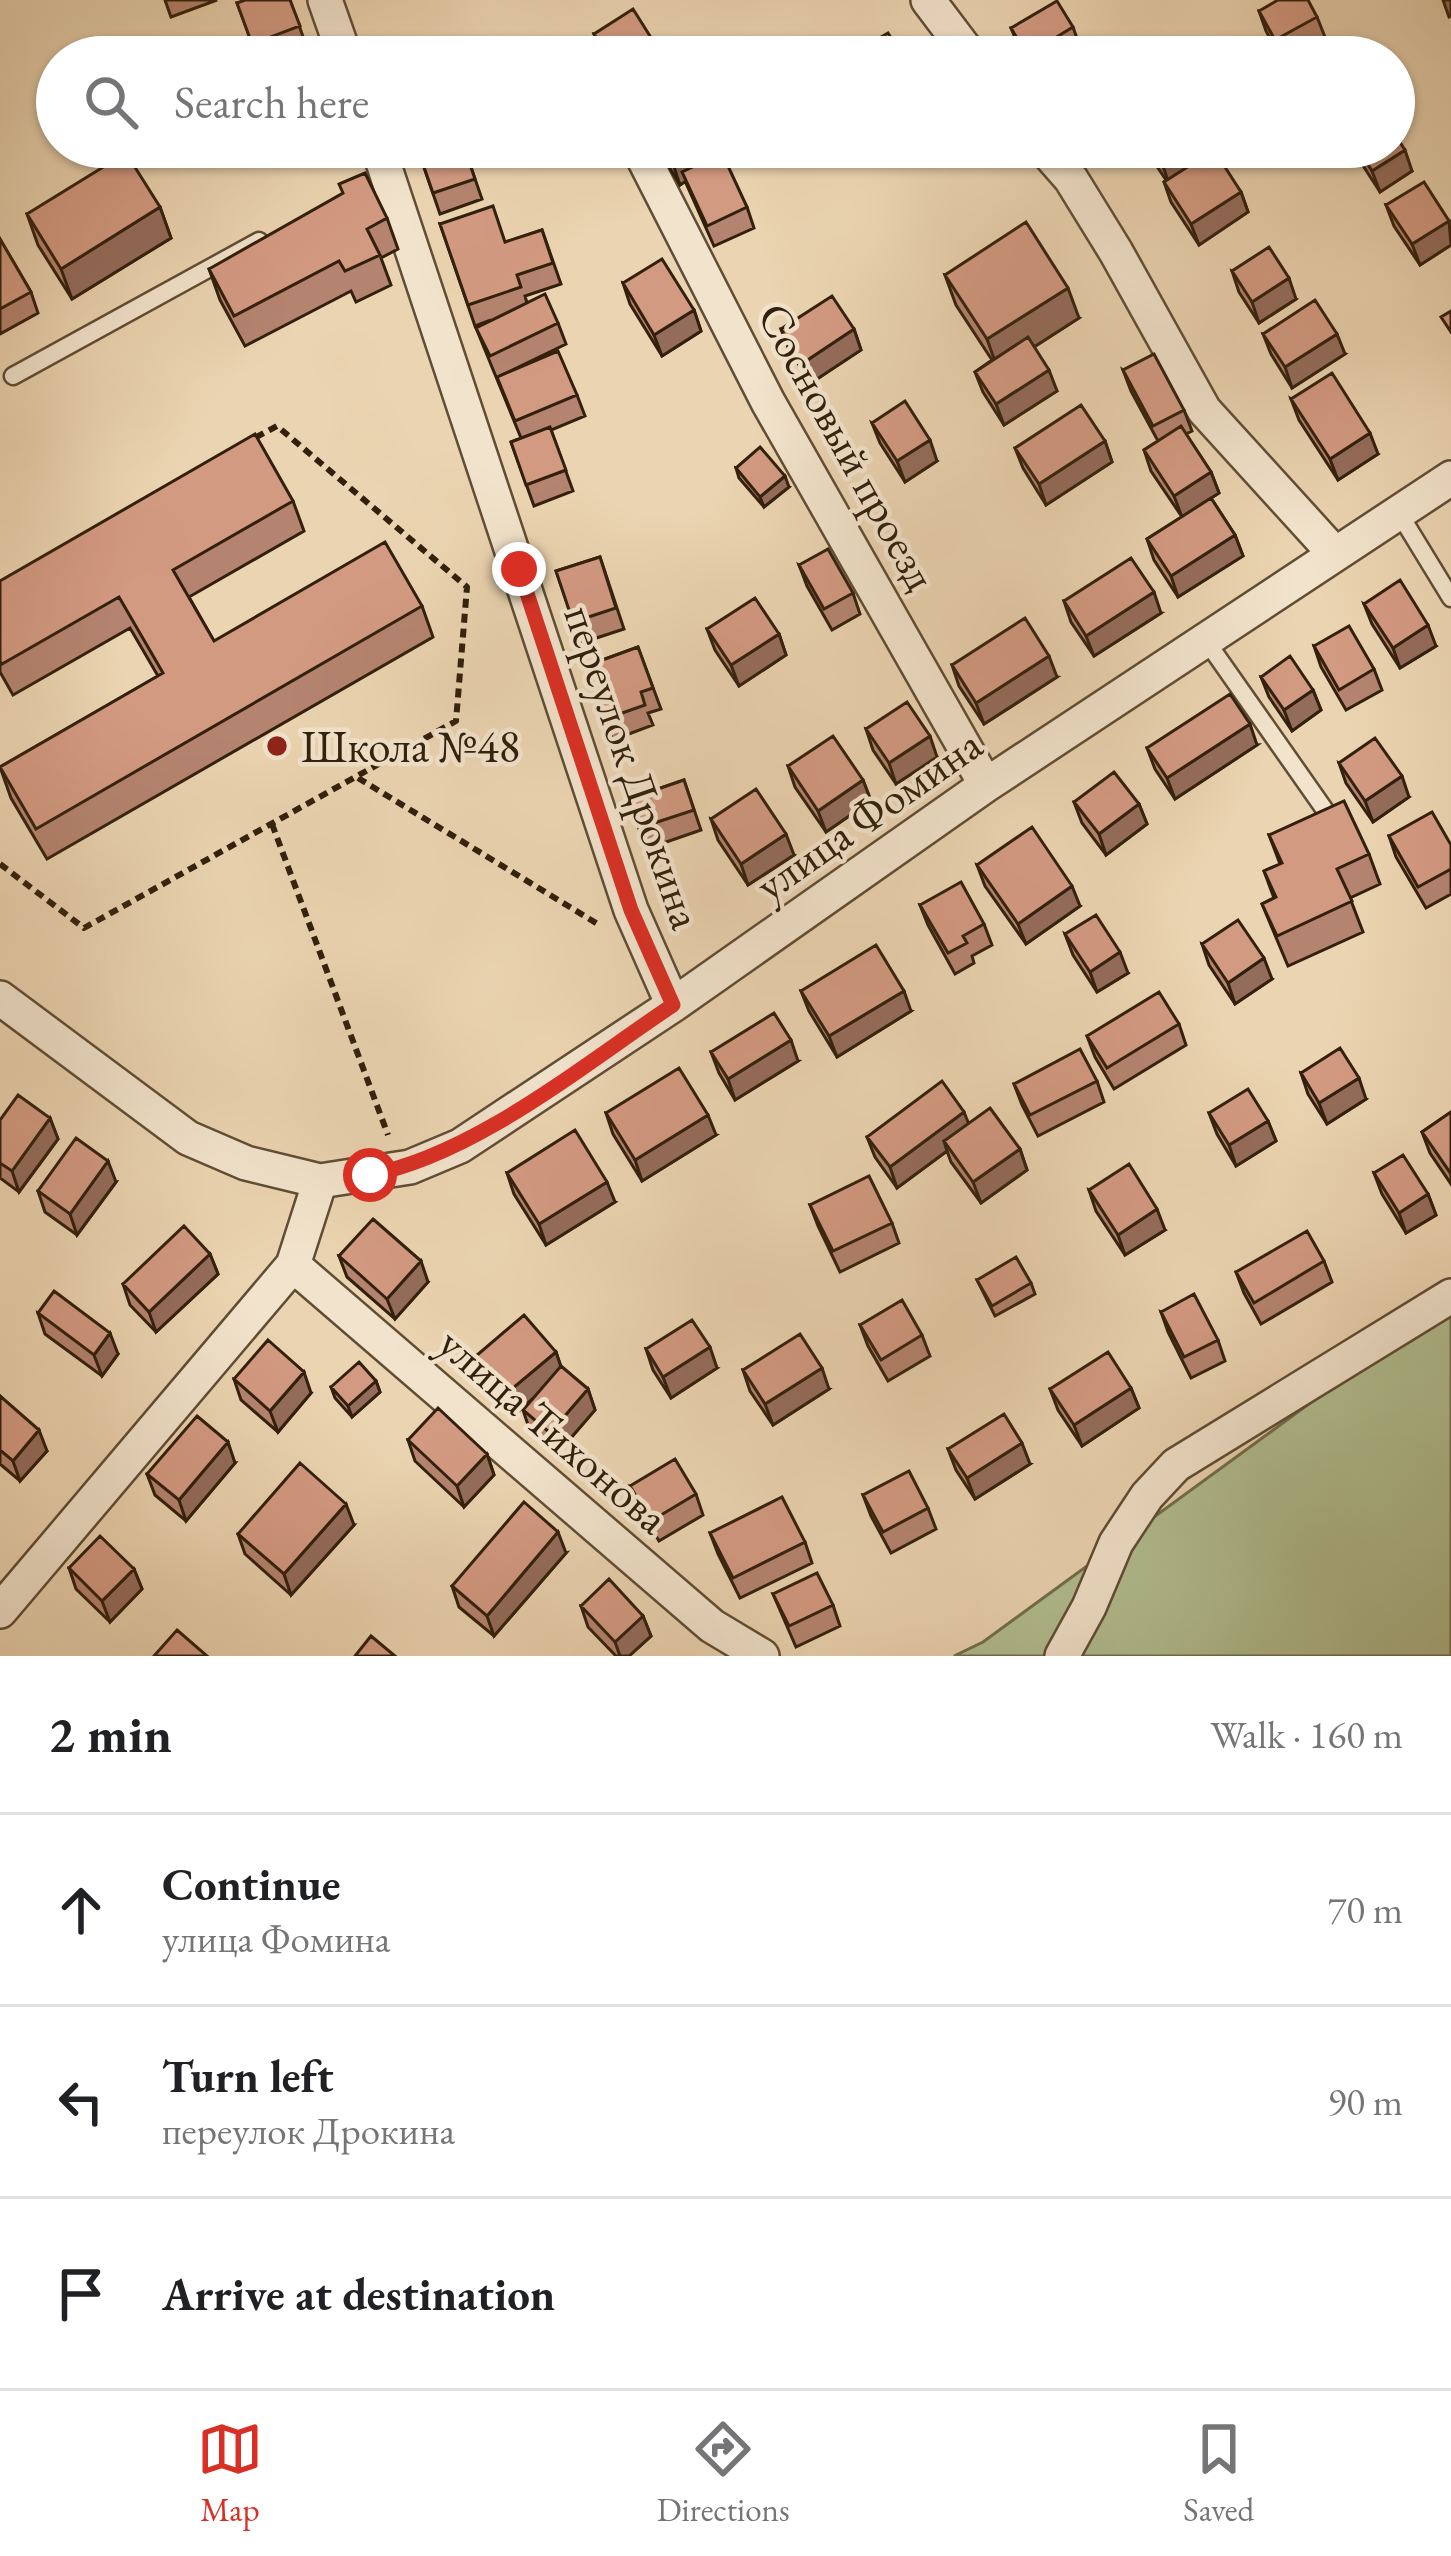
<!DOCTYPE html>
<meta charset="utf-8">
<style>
:root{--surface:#fff;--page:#f2f2f2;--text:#202124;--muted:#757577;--line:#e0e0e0;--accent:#d93025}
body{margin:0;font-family:"EB Garamond",serif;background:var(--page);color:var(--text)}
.stop{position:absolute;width:36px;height:36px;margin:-27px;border:9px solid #d93025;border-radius:50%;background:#fff}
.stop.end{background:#d93025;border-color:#fff;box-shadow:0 3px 12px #0008}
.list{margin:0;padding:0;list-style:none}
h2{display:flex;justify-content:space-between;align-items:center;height:156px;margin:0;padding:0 48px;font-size:51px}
h2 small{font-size:39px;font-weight:400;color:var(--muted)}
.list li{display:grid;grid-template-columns:78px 1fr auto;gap:36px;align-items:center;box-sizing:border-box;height:192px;padding:0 48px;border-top:3px solid var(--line)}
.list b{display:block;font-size:45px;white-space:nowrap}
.list p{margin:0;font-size:39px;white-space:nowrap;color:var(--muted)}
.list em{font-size:39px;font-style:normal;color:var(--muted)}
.icon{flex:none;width:66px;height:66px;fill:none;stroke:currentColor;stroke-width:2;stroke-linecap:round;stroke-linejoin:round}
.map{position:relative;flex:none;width:1451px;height:1656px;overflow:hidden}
.search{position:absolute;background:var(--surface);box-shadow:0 3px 9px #0004;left:36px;right:36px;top:36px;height:132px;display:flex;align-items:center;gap:30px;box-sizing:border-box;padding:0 42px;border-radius:66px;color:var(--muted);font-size:45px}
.sheet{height:732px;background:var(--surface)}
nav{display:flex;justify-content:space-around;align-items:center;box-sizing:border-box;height:168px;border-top:3px solid var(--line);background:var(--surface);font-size:33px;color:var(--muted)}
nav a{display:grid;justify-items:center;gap:6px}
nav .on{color:var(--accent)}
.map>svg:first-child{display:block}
</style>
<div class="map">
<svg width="1451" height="1656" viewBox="0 0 1451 1656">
<rect width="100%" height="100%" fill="#ebd4b1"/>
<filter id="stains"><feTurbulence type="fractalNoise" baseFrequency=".00167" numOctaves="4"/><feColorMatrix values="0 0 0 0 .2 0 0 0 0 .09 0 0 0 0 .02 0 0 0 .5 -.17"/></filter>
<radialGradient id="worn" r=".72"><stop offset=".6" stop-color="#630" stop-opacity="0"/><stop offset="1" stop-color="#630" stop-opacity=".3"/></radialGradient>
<path fill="#b1be91" stroke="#726f4e" stroke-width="3" d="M1451,1300v356h-497l29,-14z"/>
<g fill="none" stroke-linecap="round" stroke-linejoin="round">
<g stroke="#604d35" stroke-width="21">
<path id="lane" d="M13,376l246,-135
M1399,513l52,85
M1207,642l120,171"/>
</g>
<g stroke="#604d35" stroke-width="38">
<path id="street" d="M325,0l20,57
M928,0l43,57
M378,147l253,763 42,95
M638,147l130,255 218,383
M1043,147l28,32 45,73 88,158 131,144
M0,998l188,140 58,25 74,18 90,-14 50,-21 213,-141 313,-220 465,-307
M293,1265l419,361 50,30
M0,1611l293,-346 27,-84
M1062,1656l27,-49 27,-64 31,-47 29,-31 275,-169"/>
</g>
<path stroke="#32200c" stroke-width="6" stroke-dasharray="9 6" stroke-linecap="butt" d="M358,778l243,148
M272,824l116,311
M0,864l84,64 372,-207 11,-134 -190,-161 -26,14"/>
<use href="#lane" stroke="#f2e3cc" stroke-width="16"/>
<use href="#street" stroke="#f2e3cc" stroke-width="33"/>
</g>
<path fill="#b58470" stroke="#32200c" stroke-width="3" d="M165,0h52l-46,17z
M290,0l16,45 12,12h-61l-20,-54z
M1259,11l58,6 8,20 -36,20h-9l-14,-26z
M1073,27l7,20 -15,10h-42l-12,-29z
M594,34l61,10 5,13h-57z
M295,147h22l-20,6z
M417,147h47l18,52 -42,15z
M657,147h55l4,9 31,51 7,21 -40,18 -29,-65 -5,4z
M903,147h16l-12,7z
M1144,147h65l32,45 7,20 -49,33 -28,-43 -7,-20 2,-2z
M1351,147h43l18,24 -32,21z
M1386,205l63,16 2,24 -31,20 -26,-39z
M160,207l11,31 -99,61 -34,-54 -11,-31z
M387,218l11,31 -17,9 10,27 -35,17 -5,-11 -106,55 -25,-46 -11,-31z
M440,224l66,18 36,-12 19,54 -36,12 2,7 31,20 8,21 -64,31 75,20 8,21 -34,14 22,61 -39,15 -23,-64 10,-4 -45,-110 15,-8 -16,6z
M0,239l31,53 7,21 -38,21z
M1232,271l64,28 -37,24 -20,-31z
M945,275l134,43 -45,29 23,44 -53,34 -21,-33 -8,-20 17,-12 -36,-55z
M623,283l71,27 7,21 -39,25 -32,-52z
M781,329h73l7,21 -50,33 -22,-33z
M1263,334l82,20 -53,34 -21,-34z
M1123,370l61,40 8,21 -6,3 25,38 8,21 -8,5 24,37 8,21 -65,41 -24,-37 -7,-21 35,-22 -31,-46 -7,-21 14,-9 -27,-50z
M1291,399l87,55 -40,26 -39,-60z
M872,423l65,38 -32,21 -25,-39z
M1105,441l7,21 -66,43 -23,-37 -8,-20z
M736,468l53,19 -25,20 -25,-29z
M293,501l11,30 -115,66 25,44 208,-35 11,31 -386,222 -36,-61 -11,-31 158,-91 -28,-48 -117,67 -13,-23v-91z
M600,557l24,72 -43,14 -25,-72z
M799,565l54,28 7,21 -28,16 -25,-44z
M1064,601l97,12 -67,43 -23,-34z
M1364,604l72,42 -36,22 -28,-44z
M707,629l72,5 7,21 -47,31 -24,-36z
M1314,646l60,23 8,21 -36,20 -25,-43z
M638,647l23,62 -13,4 5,12 -40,15 -27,-74z
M952,665l105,12 -73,47 -25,-38z
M1261,677l52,13 8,20 -29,21 -23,-34z
M866,729l71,28 -41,27 -23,-34z
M1257,745l-82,54 -20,-30 -8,-21z
M1339,763l70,34 -36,25 -27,-39z
M788,766l75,14 8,21 -45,31 -31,-45z
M684,780l17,50 -55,19 -17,-50z
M1074,802l65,2 8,20 -41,31 -24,-32z
M711,819l83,36 -46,30 -30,-45z
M1269,835l100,19 11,30 -30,14 13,34 -75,34 -26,-62 12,-6 -10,-27 16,-7z
M1389,836l62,9v49l-25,14 -30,-51z
M977,865l103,41 -54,38 -41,-58z
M920,905l64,19 8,21 -20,11 2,7 -19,11 -27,-49z
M1065,934l63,39 -31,19 -24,-37z
M1202,944l70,35 -37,25 -26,-39z
M801,991l110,20 -74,46 -28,-46z
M1179,1024l7,21 -72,44 -19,-32 -8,-21z
M711,1052l87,9 -63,39 -16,-27z
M1301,1073l65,26 -39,25 -19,-30z
M1097,1081l7,21 -66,34 -16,-31 -8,-21z
M1451,1112v72l-21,-31 -8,-21z
M606,1113l110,22 -74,46 -29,-47z
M1209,1113l59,8 8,20 -40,25 -19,-32z
M50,1118l8,21 -39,53 -19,-14v-58z
M968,1123l52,26 7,21 -46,33 -30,-41 -4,-11 -50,37 -22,-31 -8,-20z
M507,1173l108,29 -69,43 -32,-51z
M1374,1173l54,21 8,21 -30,18 -24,-39z
M116,1182l-39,53 -32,-23 -7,-21z
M1089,1190l76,40 -40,25 -29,-44z
M810,1205l82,18 7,20 -59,29 -22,-46z
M210,1254l8,20 -62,58 -26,-27 -7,-21z
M339,1256l89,26 -33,37 -48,-42z
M1324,1261l8,21 -71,42 -17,-31 -8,-21z
M977,1280l54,3 4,11 -40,22z
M1161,1312l57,28 7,21 -34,17 -23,-46z
M38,1313l80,41 -16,22 -57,-42z
M860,1325l62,10 8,21 -42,25 -20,-35z
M646,1349l71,19 -46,30 -18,-28z
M556,1352l5,15 27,22 7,21 -38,44 -27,-23 -7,-21 10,-12 -18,16 -32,-38 -7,-20z
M743,1370l86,19 -56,36 -23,-34z
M234,1379l77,14 -33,39 -37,-32z
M376,1381l4,11 -28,25 -17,-19 -4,-11z
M1131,1388l8,20 -57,38 -24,-36 -8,-21z
M0,1396l47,55 -27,30 -20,-17z
M408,1440l79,14 7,21 -30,32 -49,-46z
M948,1449l82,15 -55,35 -19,-29z
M235,1463l-49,58 -31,-26 -8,-21z
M630,1486l66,8 7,21 -44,26 -21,-35z
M863,1495l65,13 8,21 -45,24 -20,-37z
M354,1525l-63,70 -46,-41 -7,-20z
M710,1533l95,9 7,21 -72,35 -22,-44z
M566,1553l-72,83 -35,-29 -7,-21z
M69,1568l65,1 8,20 -32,33 -34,-33z
M773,1594l60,11 7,21 -44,21z
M581,1606l62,10 8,20 -22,20h-13l-28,-29z"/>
<path fill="#946c5b" stroke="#32200c" stroke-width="3" d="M1443,0h8v16l-2,1z
M655,44l5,13h-25z
M699,147h13l5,14 -37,24 -7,-21z
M1192,147h17l4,12 -43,28 -7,-21z
M1405,150l7,21 -32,21 -8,-21z
M1241,192l7,20 -49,33 -8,-21z
M160,207l11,31 -99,61 -11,-30z
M1449,221l2,24 -31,20 -8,-21z
M1289,278l7,21 -37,24 -7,-21z
M1068,288l11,30 -81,52 -11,-31z
M694,310l7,21 -39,25 -8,-21z
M854,329l7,21 -50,33 -8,-20z
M1337,334l8,20 -53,34 -7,-21z
M1049,370l8,21 -53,34 -8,-21z
M1370,433l8,21 -40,26 -8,-21z
M930,440l7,21 -32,21 -8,-21z
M1105,441l7,21 -66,43 -7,-21z
M1211,472l8,21 -37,24 -8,-21z
M785,476l4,11 -25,20 -4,-10z
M1235,535l8,21 -65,41 -7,-21z
M1154,592l7,21 -67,43 -8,-20z
M1428,625l8,21 -36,22 -7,-20z
M779,634l7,21 -47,31 -8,-21z
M1049,656l8,21 -73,47 -8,-21z
M1313,690l8,20 -29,21 -8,-21z
M1250,724l7,21 -82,54 -8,-21z
M930,736l7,21 -41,27 -7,-21z
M1402,776l7,21 -36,25 -8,-21z
M863,780l8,21 -45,31 -8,-21z
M1139,804l8,20 -41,31 -7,-21z
M786,834l8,21 -46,30 -7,-21z
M1072,886l8,20 -54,38 -8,-20z
M1120,952l8,21 -31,19 -7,-20z
M1264,958l8,21 -37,25 -7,-21z
M904,991l7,20 -74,46 -8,-21z
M791,1040l7,21 -63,39 -7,-21z
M1359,1078l7,21 -39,25 -8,-21z
M964,1112l8,20 -28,9 3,10 -50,37 -7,-21z
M708,1115l8,20 -74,46 -7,-21z
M50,1118l8,21 -39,53 -7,-21z
M1268,1121l8,20 -40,25 -7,-21z
M1020,1149l7,21 -46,33 -8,-21z
M108,1161l8,21 -39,53 -7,-21z
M607,1182l8,20 -69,43 -7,-21z
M1428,1194l8,21 -30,18 -7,-20z
M1157,1209l8,21 -40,25 -7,-20z
M210,1254l8,20 -62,58 -7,-20z
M421,1261l7,21 -33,37 -8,-20z
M110,1333l8,21 -16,22 -8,-21z
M710,1347l7,21 -46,30 -8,-21z
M556,1352l7,21 -48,41 -8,-21z
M822,1368l7,21 -56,36 -8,-21z
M304,1372l7,21 -33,39 -8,-21z
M376,1381l4,11 -28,25 -4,-11z
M1131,1388l8,20 -57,38 -8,-21z
M588,1389l7,21 -38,44 -7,-21z
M39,1430l8,21 -27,30 -7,-20z
M228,1442l7,21 -49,58 -7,-21z
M1022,1443l8,21 -55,35 -8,-21z
M487,1454l7,21 -30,32 -7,-21z
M346,1504l8,21 -63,70 -7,-21z
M558,1532l8,21 -72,83 -7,-20z
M134,1569l8,20 -32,33 -8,-21z
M643,1616l8,20 -22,20h-9l-5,-14z"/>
<path fill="#d39a82" stroke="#32200c" stroke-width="3" d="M245,0h45l10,26 -48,18 -15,-41z
M1278,0h30l9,17 -42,23 -16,-29z
M1057,1l16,26 -46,28 -16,-27z
M633,9l22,35 -20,13h-26l-15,-23z
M888,33l14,23 22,-13 8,14h-78l-2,-3z
M312,43l5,14h-51z
M1394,133l11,17 -33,21 -15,-24h37z
M417,147h47l11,32 -42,14z
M662,147h37l-26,17z
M1150,147h42l-29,19z
M1214,150l27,42 -50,32 -27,-42z
M126,153l34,54 -99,62 -34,-55z
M722,153l25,54 -40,19 -25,-54z
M365,173l22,45 -20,11 13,26 -35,16 -6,-10 -105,55 -25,-47 134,-76 -4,-9z
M1424,182l25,39 -37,23 -26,-39z
M493,206l12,36 37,-12 11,33 -36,12 4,12 -53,18 -28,-81z
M1026,222l42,66 -81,51 -42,-64z
M0,239l31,53 -31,17z
M1269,247l20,31 -37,24 -20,-31z
M662,259l32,51 -40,25 -31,-52z
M545,294l13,29 -68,33 -14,-28z
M832,296l22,33 -51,34 -22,-34z
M1315,300l22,34 -52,33 -22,-33z
M1451,311v21l-10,-15z
M1028,337l21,33 -53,34 -21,-32z
M558,351l19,44 -62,26 -18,-44z
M1154,354l30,56 -31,16 -30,-56z
M1332,373l38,60 -40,26 -39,-60z
M905,401l25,39 -33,21 -25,-38z
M1081,405l24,36 -66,43 -24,-36z
M1181,426l30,46 -37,24 -30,-46z
M550,427l16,43 -40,15 -15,-43z
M255,434l38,67 -120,69 41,71 171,-99 37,64 -386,223 -36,-62 163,-94 -44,-76 -117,67 -2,-3v-80z
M760,447l25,29 -25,21 -24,-29z
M1211,498l24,37 -64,41 -24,-37z
M828,549l25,44 -29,16 -25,-44z
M600,557l16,51 -43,14 -17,-51z
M1131,558l23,34 -68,44 -22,-35z
M1400,580l28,45 -35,23 -29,-44z
M755,598l24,36 -48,31 -24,-36z
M1025,618l24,38 -73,47 -24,-38z
M1349,626l25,43 -35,21 -25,-44z
M638,647l15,41 -12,4 4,13 -40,14 -19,-53z
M1290,656l23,34 -29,20 -23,-33z
M1230,694l20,30 -83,54 -20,-30z
M907,702l23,34 -41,27 -23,-34z
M833,736l30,44 -45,31 -30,-45z
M1375,738l27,38 -37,25 -26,-38z
M1114,772l25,32 -40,30 -25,-32z
M684,780l10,30 -55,18 -10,-29z
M756,789l30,45 -45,30 -30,-45z
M1344,801l25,53 -32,15 15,32 -75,35 -15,-32 14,-7 -12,-26 18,-8 -13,-28z
M1432,812l19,33v24l-33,18 -29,-51z
M1032,827l40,59 -54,38 -41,-59z
M961,882l23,42 -21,12 4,7 -19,10 -28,-48z
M1096,915l24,37 -30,20 -25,-38z
M1238,920l26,38 -36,25 -26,-39z
M876,945l28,46 -75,45 -28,-45z
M1159,992l20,32 -72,44 -20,-32z
M774,1013l17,27 -63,39 -17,-27z
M1340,1048l19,30 -40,25 -18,-30z
M1080,1049l17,32 -67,34 -16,-31z
M679,1068l29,47 -73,45 -29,-47z
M942,1081l22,31 -74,55 -23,-30z
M1248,1089l20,32 -39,24 -20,-32z
M18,1095l32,23 -38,53 -12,-8v-43z
M990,1108l30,41 -47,33 -29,-41z
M1451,1112v62l-29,-42z
M575,1130l32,52 -68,42 -32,-51z
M76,1138l32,23 -38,53 -32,-23z
M1403,1155l25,39 -29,19 -25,-40z
M1129,1164l28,45 -39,26 -29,-45z
M869,1176l23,47 -59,28 -23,-46z
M373,1219l48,42 -34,38 -48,-43z
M184,1226l26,28 -61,58 -26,-28z
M1307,1231l17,30 -70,42 -18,-31z
M1016,1257l15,26 -39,23 -15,-26z
M54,1291l56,42 -16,22 -56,-42z
M1194,1294l24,46 -34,17 -23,-45z
M902,1300l20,35 -41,25 -21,-35z
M524,1315l32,37 -49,41 -31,-37z
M692,1320l18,27 -47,30 -17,-28z
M800,1334l22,34 -57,36 -22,-34z
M268,1340l36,32 -34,39 -36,-32z
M1108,1352l23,36 -57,37 -24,-36z
M359,1362l17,19 -28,25 -17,-19z
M561,1366l27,23 -38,44 -27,-23z
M0,1396l39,34 -26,31 -13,-11z
M438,1408l49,46 -30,32 -49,-46z
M1004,1414l18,29 -55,35 -19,-29z
M197,1416l31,26 -49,58 -32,-26z
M675,1459l21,35 -45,27 -21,-35z
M300,1463l46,41 -62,70 -46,-40z
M909,1471l19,37 -45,24 -20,-37z
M782,1497l23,45 -72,36 -23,-45z
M524,1502l34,30 -71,84 -35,-30z
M100,1536l34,33 -32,32 -33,-33z
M817,1573l16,32 -44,21 -16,-32z
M609,1579l34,37 -28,26 -34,-36z
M177,1630l30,26h-53z
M371,1636l24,20h-40z"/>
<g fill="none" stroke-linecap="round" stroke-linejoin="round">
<path stroke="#d93025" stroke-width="15" d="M370,1175c106,-21 213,-110 303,-170l-42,-95 -112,-341"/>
</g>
<circle fill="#8f2418" stroke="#f2e3cc" stroke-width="4.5" cx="277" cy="746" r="12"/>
<g text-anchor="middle" stroke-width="9" stroke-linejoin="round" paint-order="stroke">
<g font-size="45" fill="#32200c" stroke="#f2e3cc">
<text transform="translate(848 446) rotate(61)" y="16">Сосновый проезд</text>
<text transform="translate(634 767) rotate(71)" y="16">переулок Дрокина</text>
<text transform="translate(868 814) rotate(-35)" y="16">улица Фомина</text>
<text transform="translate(554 1430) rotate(41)" y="16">улица Тихонова</text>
</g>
<g font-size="45" fill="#32200c" stroke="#f2e3cc" text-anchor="start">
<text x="301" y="762">Школа №48</text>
</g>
</g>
<rect width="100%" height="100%" filter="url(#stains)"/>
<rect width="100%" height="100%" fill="url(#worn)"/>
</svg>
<div class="stop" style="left:370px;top:1175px"></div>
<div class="stop end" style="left:519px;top:569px"></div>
<div class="search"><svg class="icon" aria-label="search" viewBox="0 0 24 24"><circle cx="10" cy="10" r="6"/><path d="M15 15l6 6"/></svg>Search here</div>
</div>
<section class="sheet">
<h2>2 min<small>Walk · 160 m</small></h2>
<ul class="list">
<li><svg class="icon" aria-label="ahead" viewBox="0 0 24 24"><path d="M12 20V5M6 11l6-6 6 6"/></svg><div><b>Continue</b><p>улица Фомина</p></div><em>70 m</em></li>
<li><svg class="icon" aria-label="left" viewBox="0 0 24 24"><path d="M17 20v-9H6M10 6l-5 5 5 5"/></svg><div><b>Turn left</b><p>переулок Дрокина</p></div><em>90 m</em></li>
<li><svg class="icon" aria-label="arrive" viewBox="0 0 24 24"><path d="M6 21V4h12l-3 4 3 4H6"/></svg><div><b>Arrive at destination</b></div></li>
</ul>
</section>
<nav>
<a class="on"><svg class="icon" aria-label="map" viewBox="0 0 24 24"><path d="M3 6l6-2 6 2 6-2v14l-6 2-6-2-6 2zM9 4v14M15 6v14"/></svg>Map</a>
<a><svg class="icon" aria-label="directions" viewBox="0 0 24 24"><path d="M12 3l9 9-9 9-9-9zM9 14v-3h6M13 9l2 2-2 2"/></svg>Directions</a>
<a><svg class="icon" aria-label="saved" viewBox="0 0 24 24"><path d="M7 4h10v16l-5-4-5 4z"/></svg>Saved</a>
</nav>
